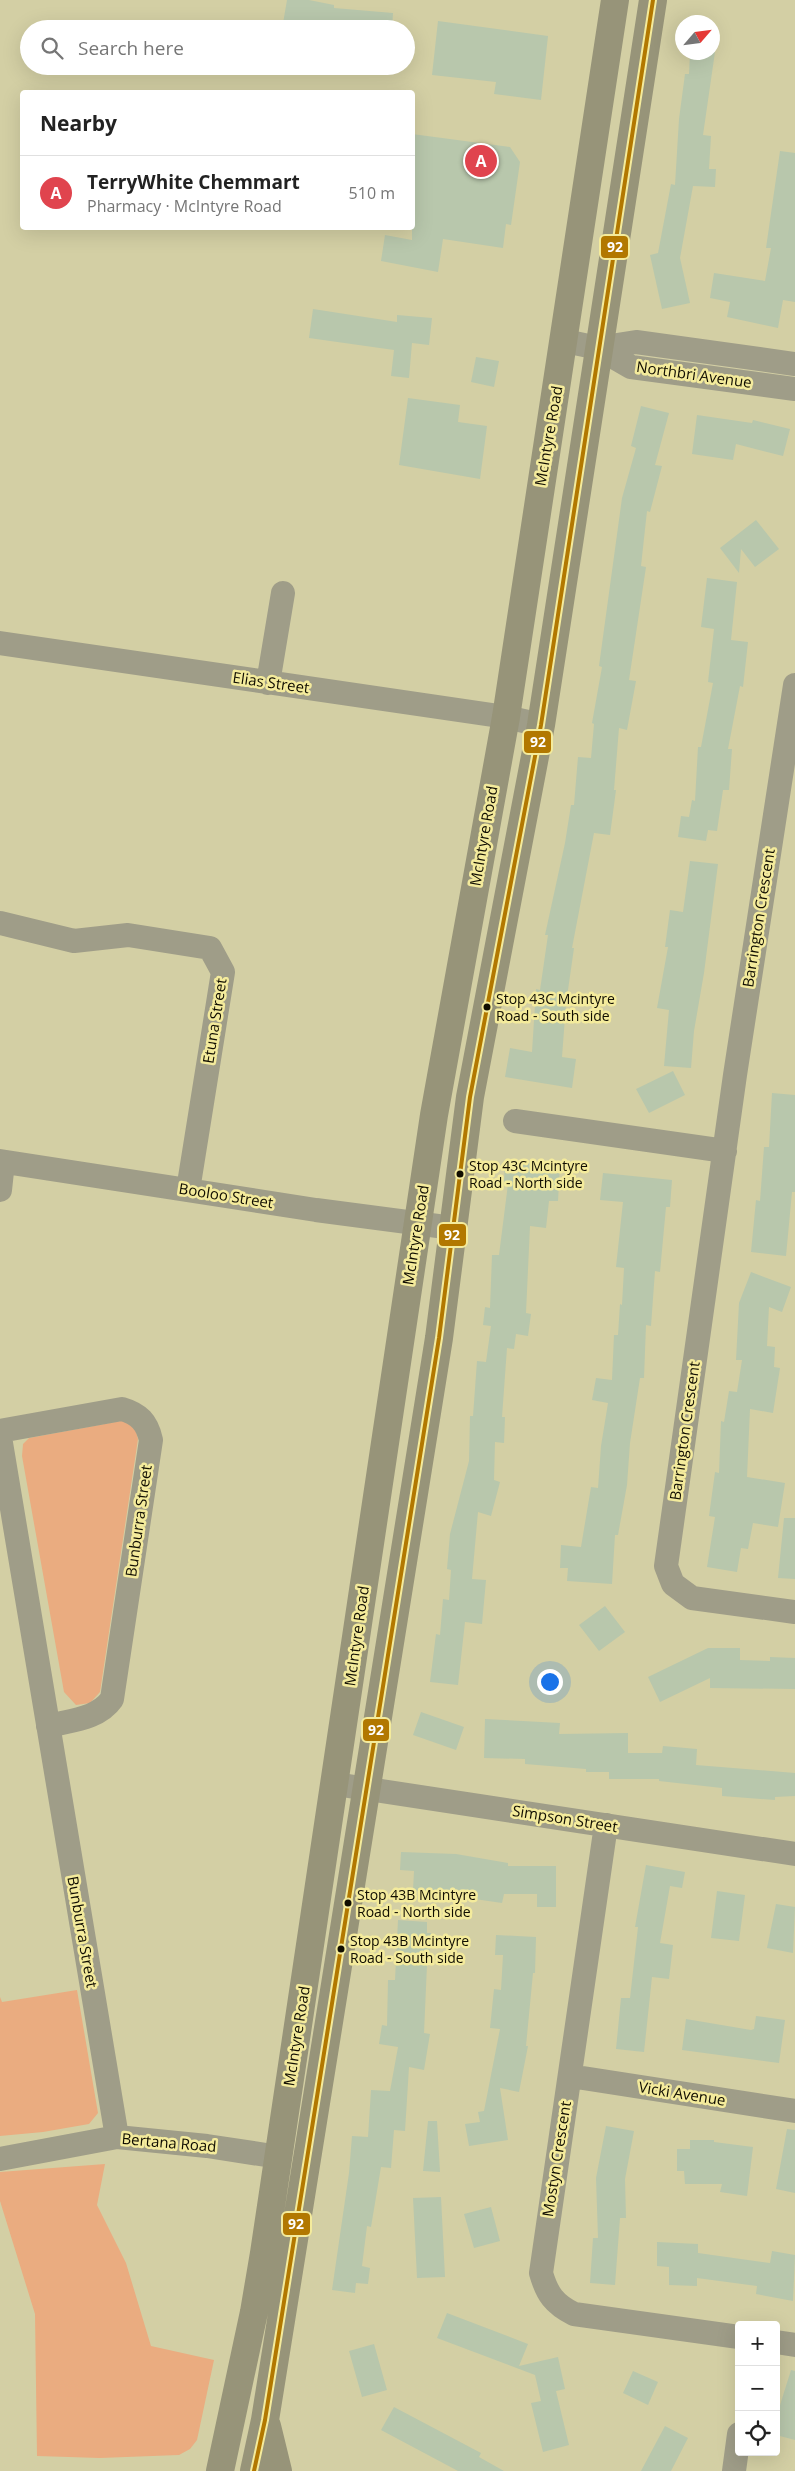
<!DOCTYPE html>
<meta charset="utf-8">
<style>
:root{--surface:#fff;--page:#f2f2f2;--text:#222;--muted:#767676;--line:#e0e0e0;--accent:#b45309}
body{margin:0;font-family:"Open Sans",sans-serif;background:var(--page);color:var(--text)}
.controls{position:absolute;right:15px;bottom:15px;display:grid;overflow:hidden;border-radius:5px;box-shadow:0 5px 20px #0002}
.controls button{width:45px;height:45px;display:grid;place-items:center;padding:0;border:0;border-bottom:1px solid var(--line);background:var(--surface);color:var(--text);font:25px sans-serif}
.compass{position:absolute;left:675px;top:15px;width:45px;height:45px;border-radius:50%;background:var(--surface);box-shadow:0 5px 20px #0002;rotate:62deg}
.you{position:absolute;left:549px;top:1681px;width:18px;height:18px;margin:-12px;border:4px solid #fff;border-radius:50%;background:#1a73e8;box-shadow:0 0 0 8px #1a73e833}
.badge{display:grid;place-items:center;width:32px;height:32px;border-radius:50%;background:var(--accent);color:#fff;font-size:16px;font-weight:700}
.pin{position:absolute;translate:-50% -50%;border:2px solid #fff;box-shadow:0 1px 5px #0006}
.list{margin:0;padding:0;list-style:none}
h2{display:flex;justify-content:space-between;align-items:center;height:65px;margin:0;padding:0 20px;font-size:21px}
h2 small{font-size:16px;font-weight:400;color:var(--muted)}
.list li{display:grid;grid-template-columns:32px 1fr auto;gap:15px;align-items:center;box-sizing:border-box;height:75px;padding:0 20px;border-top:1px solid var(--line)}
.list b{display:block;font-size:19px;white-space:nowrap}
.list p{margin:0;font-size:16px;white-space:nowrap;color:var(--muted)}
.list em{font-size:16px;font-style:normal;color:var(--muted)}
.icon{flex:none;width:28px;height:28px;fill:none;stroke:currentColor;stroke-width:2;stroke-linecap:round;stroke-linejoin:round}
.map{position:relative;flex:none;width:795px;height:2471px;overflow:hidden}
.search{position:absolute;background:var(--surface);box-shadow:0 5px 20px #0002;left:20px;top:20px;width:395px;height:55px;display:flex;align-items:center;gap:12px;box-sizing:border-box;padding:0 18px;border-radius:28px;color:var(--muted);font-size:19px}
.panel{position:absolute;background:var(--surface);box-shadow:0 5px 20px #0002;left:20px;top:90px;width:395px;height:140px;border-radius:5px}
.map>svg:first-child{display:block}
</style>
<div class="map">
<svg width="795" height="2471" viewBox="0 0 795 2471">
<rect width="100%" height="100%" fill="#d3cfa4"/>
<path fill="#eaac80" d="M126,1420l10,11 2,8 -38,253 -10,11 -14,2 -12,-13 -42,-236 1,-12 6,-6z
M77,1990l21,123 -9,11 -46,8 -43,4v-139l2,5z
M105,2164l-8,41 29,58 25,83 63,14 -17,80 -7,9 -11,6 -79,3 -63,-2 -2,-142 -35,-113v-29z"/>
<path fill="#b8c7ac" d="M287,0h22l25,5v3l59,5 -1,16h-110z
M438,21l110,15 -7,64 -47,-6 2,-12 -64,-7z
M690,52h25l-12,83 8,1 -2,33h7l-1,18 -22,-1 -13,72 10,45 -28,6 -12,-54 8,-2 13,-69 4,1 4,-66 6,-45h4z
M412,134l98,13 10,15 -9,63 -5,-1 -3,24 -60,-9 -5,33 -57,-11 4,-26 27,5z
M780,151l15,2v149l-12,-2 -5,28 -51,-11 3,-15 -20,-4 4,-25 51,8 6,-33h-5z
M313,309l84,13v-7l35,3 -3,27 -17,-2 -3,35 -18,-2 3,-26 -85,-12z
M476,357l23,4 -5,26 -23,-5z
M408,398l52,7 -2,17 29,4 -7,53 -81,-14z
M641,406l28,7 -14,52 7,1 -12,46 -3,-1 -6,55 5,1 -17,113 7,1 -9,49 -8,-2 -5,62h2l-6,45 -16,-2 -22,115h2l-8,56 -4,53 14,2 -4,29 -67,-11 5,-29 22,4 4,-63 4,1 8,-55h-3l20,-92 6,-38h3l4,-48 13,1 3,-34 -2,-1 10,-56 -3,-1 23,-168 14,-50 -5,-2z
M697,415l55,8 1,-3 37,9 -7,27 -47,-12 -3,16 -41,-6z
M756,520l23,29 -24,18 -14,-18 -2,24 -19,-25z
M707,578l30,4 -6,58 17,2 -5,45 -3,-1 -12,63h4l-3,41h-6l-6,41 -9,-1 -2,11 -28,-4 3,-21 8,1 3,-17 3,1 3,-54h3l12,-64 -5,-1 6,-53 -13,-2z
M690,861l28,3 -14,109 -10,58 -3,37 -27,-2 5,-56 -12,-2 11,-61h-3l5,-37 13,2z
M673,1071l12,24 -36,18 -13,-24z
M772,1093l23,2v97h-3l-6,64 -35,-4 5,-52 4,1 4,-54h5z
M505,1161l55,4 -2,36h-9l-3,27 -16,-2 -4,87 5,1 -3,22 -12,-2 -2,15 -7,-1 -5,69h3l-1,26 -9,-1 -1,38 6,2 -9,34 -13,-4 -6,67 14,1 -4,44 -17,-2 -7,63 -28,-3 6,-48 4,1 3,-36 6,1 2,-30 -4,-1 3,-35 19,-73 1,-45h3l4,-55 9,1 5,-36 -8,-1 2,-18 5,1 2,-53h7l9,-71 -4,-1z
M603,1173l69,7 -2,27h-4l-6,65 -5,-1 -4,55 -5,-1 -2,53h-4l-10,65 -3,42 -9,50h-3l-3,49 -45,-3 1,-13h-8l1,-23 20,2 10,-60 7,1 3,-42 7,-43 -16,-3 4,-22 16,2 2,-45h4l2,-31 2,1 2,-37 -8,-1 7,-65 -23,-2z
M751,1272l40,15 -9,25 -13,-5 -2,39 8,1 -1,20 6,1 -7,45 -23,-4 -3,68 38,6 -7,44 -25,-4 -5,26 -7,-1 -4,24 -30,-5 8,-50 -6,-1 6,-44 4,1 2,-52 3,1 5,-31 8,1 5,-32h-6l3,-57z
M784,1518h11v61l-17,-1z
M605,1606l20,26 -26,19 -20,-26z
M708,1648h32v12l30,1v-4l25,1v31l-85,-1v-10l-50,24 -12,-25z
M421,1712l43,15 -8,23 -43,-15z
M485,1719l75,4 -1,11 69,-1v20h34l1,-7 34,3 -1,16 99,8v23l-20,1v3l-53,-4v-8l-63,-7v-2h-50v-7h-23v-3l-61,-5v-5l-41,-1z
M401,1852l55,2 52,9v3h48v41h-19v-13h-33l-2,9 -89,-13 1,-19 -14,-1z
M646,1865l39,7 -3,16 -12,-2 -10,57 13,2 -4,34 -17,-2 -8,75 -28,-3 5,-51h9l8,-71h-3z
M717,1891l28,4 -6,46 -28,-3z
M776,1904l19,3 -2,46 -26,-5z
M398,1920l29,2v11h4l-2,32h-2l-3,68 6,1 -6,36 -15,-3 -4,64 -11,-1 -3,38 -10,-1 -10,60 -4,-1 -5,40 8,2 -2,16 -12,-1 -1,10 -23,-3 17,-117 3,-37 16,1 3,-47 19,1 8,-44 -19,-3 3,-19 5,1 1,-46h7z
M496,1935l40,2 -1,36h-2l-7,73h2l-9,46 -19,-4 8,52 -39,6 -4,-22 15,-2 -2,-10 6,-1 16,-82 -10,-1 4,-39 7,1 2,-35h-8z
M756,2016l29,4 -6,43 -97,-13 4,-31 65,11 3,-1z
M428,2121h9l3,51 -17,-1z
M606,2126l28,5 -9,48 1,39h-6l-5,67 -25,-2 3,-45h5l-2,-60z
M787,2129l8,1v63l-19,-4z
M690,2140h24v2l39,5 -6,49 -27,-4 2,-8h-37l-1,-13h-7v-22h13z
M441,2197l4,80 -28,1 -4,-80z
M491,2207l9,34 -26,7 -10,-34z
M657,2242l41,2v9l72,10 2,-12 23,4 -2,46 -37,-7 1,-8 -60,-8v8l-28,-1v-18l-12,-1z
M447,2313l81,31 -9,22 39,-9 7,32 -9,2 13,54 -26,7 -12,-49 10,-2 -6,-26 -98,-37z
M374,2344l13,46 -25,7 -13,-46z
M791,2370l4,1v69l-19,-5v-17z
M633,2371l25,11 -10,23 -25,-12z
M394,2407l87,46 -2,4 25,14h-46l-77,-41z
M665,2426l23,12 -17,33h-30z"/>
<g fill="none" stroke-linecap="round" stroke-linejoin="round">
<path stroke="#9f9d88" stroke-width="24" d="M565,341l33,7 33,19 164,22
M598,348l38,-6 159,22
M0,643l506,74 35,8
M268,683l15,-90
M795,685l-60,390 -69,491 7,18 19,14 103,14
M0,923l74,18 54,-6 82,13 13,24 -35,218
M515,1121l210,30
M0,1161l316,49 137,18
M0,1190l3,-28
M0,1431l122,-22c17,5 25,13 29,31l-39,259c-14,20 -41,21 -64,27
M0,1437l117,700
M335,1784l460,70
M606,1825l-65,448c6,21 13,31 33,41l165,23
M570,2076l225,35
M0,2159l117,-22 90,9 72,11
M776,2342l19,3
M734,2471l5,-37"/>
<path stroke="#979479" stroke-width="28" d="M267,2426l11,45
M220,2471l34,-159 10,-59 170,-1138 72,-398 109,-717
M254,2471l11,-51 174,-1082 31,-241 71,-372 112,-725"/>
<g stroke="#f4eb9c" stroke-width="8">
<path id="bus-1" d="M254,2471l11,-51 174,-1082 31,-241 71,-372 112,-725"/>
</g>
<use href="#bus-1" stroke="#b27800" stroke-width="4"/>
</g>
<g fill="#100d00" stroke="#f4eb9c" stroke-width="2">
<circle cx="487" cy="1007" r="4.5"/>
<circle cx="460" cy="1174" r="4.5"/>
<circle cx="348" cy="1903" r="4.5"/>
<circle cx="341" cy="1949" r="4.5"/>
</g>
<g text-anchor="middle" stroke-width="5" stroke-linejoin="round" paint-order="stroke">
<g font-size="14" fill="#100d00" stroke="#f4eb9c" text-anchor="start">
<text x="496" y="1004">Stop 43C Mcintyre<tspan x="496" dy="17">Road - South side</tspan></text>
<text x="469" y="1171">Stop 43C Mcintyre<tspan x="469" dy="17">Road - North side</tspan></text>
<text x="357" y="1900">Stop 43B Mcintyre<tspan x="357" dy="17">Road - North side</tspan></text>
<text x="350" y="1946">Stop 43B Mcintyre<tspan x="350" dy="17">Road - South side</tspan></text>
</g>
<g font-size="15" fill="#100d00" stroke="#f4eb9c">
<text transform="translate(694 375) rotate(8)" y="5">Northbri Avenue</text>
<text transform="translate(549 436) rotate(-80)" y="5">McIntyre Road</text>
<text transform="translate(271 683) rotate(8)" y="5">Elias Street</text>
<text transform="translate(484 836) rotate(-80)" y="5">McIntyre Road</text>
<text transform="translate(759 918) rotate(-81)" y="5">Barrington Crescent</text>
<text transform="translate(215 1021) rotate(-81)" y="5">Etuna Street</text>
<text transform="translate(226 1196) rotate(9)" y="5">Booloo Street</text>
<text transform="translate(416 1235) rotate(-81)" y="5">McIntyre Road</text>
<text transform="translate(685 1431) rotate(-82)" y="5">Barrington Crescent</text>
<text transform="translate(139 1521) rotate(-82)" y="5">Bunburra Street</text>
<text transform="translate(357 1636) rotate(-82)" y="5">McIntyre Road</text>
<text transform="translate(565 1819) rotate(9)" y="5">Simpson Street</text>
<text transform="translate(82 1932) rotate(80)" y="5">Bunburra Street</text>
<text transform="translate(297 2036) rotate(-81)" y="5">McIntyre Road</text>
<text transform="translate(682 2094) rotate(9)" y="5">Vicki Avenue</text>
<text transform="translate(169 2143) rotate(5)" y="5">Bertana Road</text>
<text transform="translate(557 2159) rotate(-81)" y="5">Mostyn Crescent</text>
</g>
</g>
<g stroke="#f4eb9c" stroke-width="2">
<rect x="600" y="235" width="29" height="24" rx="5" fill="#b27800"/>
<rect x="523" y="730" width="29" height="24" rx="5" fill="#b27800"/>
<rect x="438" y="1223" width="29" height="24" rx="5" fill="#b27800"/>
<rect x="362" y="1718" width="28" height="24" rx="5" fill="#b27800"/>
<rect x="282" y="2212" width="29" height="24" rx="5" fill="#b27800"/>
</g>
<g font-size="14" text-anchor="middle" font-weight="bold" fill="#fff">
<text x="615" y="252">92</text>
<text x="538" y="747">92</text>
<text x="452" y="1240">92</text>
<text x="376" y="1735">92</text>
<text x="296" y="2229">92</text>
</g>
</svg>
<div class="controls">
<button>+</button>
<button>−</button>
<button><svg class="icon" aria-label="locate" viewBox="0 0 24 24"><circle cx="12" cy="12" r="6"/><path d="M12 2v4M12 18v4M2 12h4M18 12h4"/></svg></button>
</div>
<svg class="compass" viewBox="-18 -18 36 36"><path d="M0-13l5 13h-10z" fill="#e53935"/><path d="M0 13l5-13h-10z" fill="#767676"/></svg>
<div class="you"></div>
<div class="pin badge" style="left:481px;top:161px;background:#e0444e">A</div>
<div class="search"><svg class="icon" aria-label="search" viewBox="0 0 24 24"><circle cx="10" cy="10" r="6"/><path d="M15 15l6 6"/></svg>Search here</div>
<section class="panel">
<h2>Nearby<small></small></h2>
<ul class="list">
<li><span class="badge" style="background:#e0444e">A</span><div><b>TerryWhite Chemmart</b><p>Pharmacy · McIntyre Road</p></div><em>510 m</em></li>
</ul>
</section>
</div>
